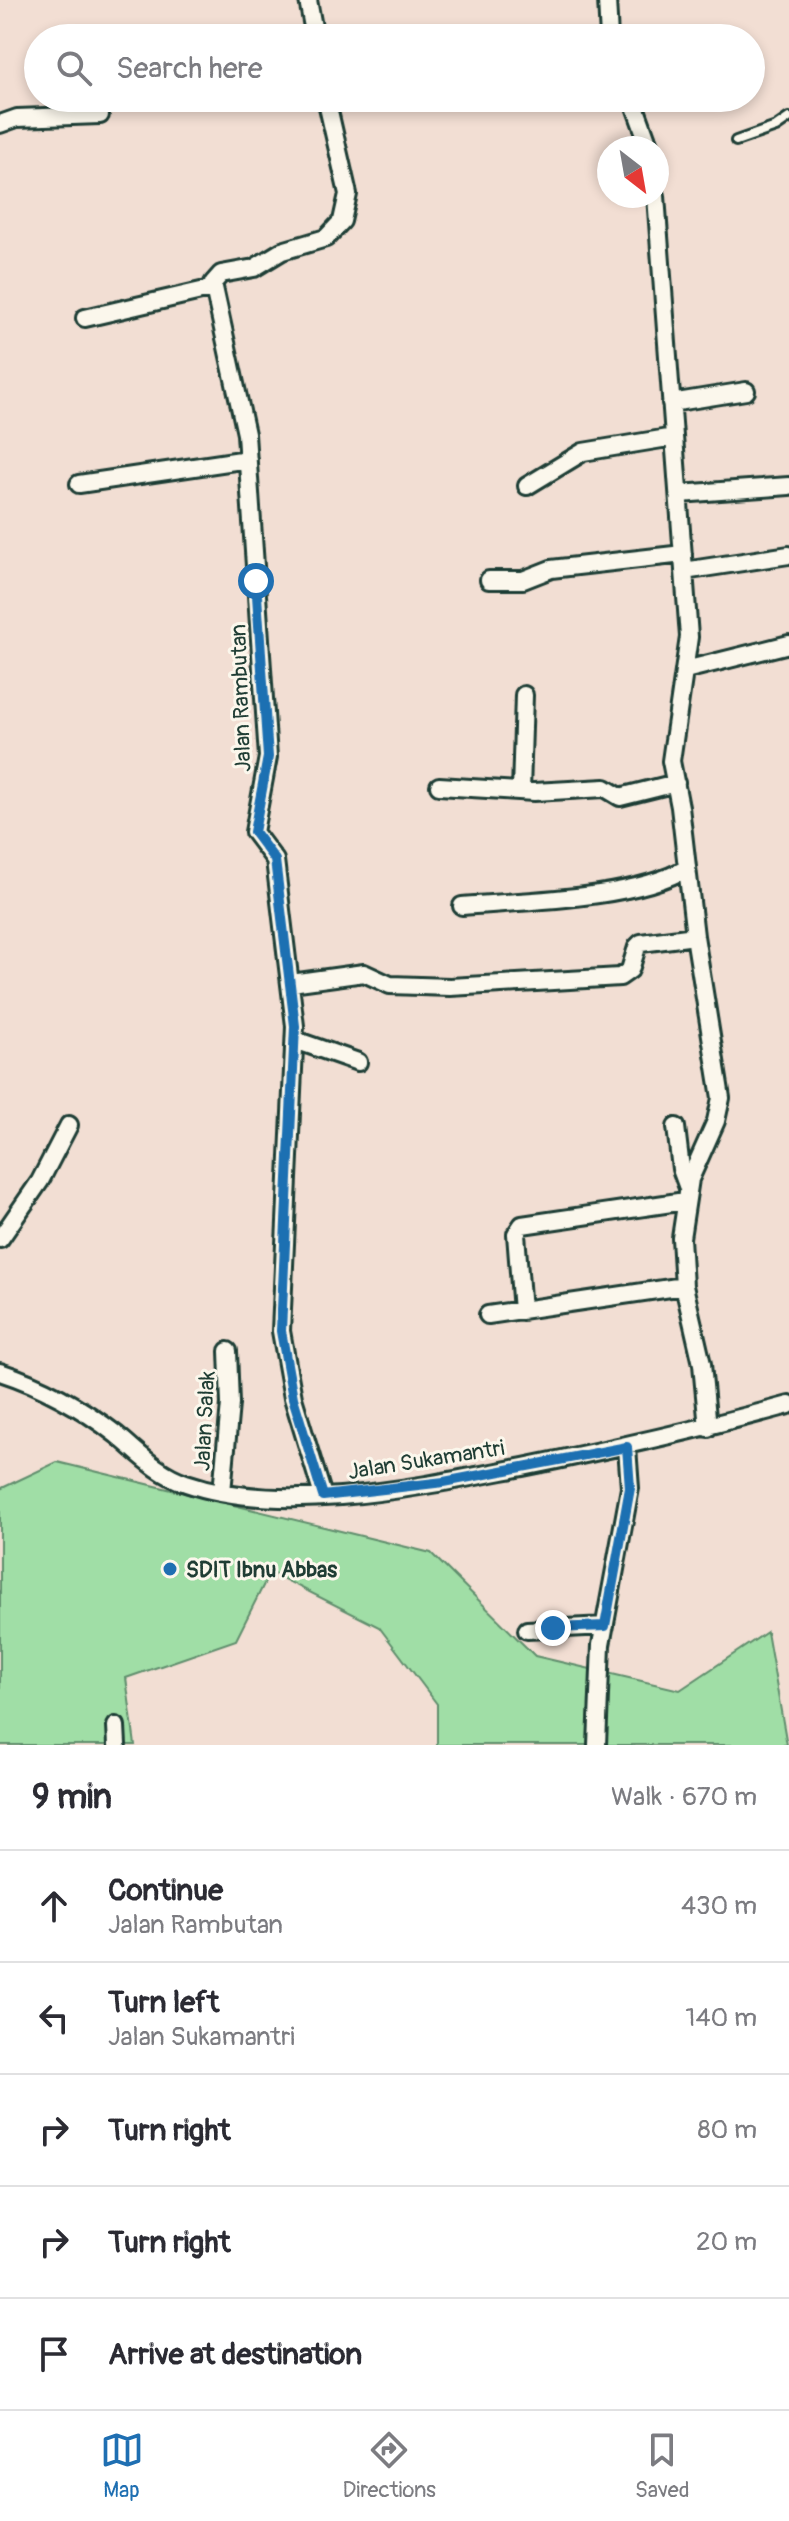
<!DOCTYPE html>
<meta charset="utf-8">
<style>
:root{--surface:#fff;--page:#f2f2f3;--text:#2b2b33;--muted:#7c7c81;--line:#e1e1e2;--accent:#1f6fb2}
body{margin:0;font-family:Pangolin,sans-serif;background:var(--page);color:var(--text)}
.compass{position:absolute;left:597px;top:136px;width:72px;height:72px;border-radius:50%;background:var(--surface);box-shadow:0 4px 12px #0003;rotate:149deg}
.stop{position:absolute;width:24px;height:24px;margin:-18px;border:6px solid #1f6fb2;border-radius:50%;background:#fff}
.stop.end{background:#1f6fb2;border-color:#fff;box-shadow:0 2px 8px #0008}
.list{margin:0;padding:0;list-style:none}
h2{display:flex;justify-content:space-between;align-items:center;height:104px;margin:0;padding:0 32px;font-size:34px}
h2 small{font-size:26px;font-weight:400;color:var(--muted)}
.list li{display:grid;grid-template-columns:52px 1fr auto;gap:24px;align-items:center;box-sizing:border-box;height:112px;padding:0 32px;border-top:2px solid var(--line)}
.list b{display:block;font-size:30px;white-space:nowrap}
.list p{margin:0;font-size:26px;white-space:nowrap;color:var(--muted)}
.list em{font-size:26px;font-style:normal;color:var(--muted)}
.icon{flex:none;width:44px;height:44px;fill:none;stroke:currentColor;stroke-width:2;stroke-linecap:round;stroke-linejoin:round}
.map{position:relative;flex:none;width:789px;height:1745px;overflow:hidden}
.search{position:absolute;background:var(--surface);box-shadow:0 4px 12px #0003;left:24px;right:24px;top:24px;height:88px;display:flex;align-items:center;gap:20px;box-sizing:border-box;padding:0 28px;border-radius:44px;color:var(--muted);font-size:30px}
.sheet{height:664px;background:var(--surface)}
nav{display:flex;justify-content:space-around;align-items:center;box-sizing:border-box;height:112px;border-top:2px solid var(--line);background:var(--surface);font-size:22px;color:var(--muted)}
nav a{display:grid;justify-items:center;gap:4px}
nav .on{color:var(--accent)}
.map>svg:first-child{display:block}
</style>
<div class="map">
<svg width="789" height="1745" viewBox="0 0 789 1745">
<rect width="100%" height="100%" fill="#f2ded3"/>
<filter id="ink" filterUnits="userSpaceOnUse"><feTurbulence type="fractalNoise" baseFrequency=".0125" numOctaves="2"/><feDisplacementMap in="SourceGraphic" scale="16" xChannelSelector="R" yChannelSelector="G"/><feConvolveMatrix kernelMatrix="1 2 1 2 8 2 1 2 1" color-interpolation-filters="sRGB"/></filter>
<g filter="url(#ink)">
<path fill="#a0dea6" stroke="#608e6d" stroke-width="2" d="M57,1462l374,91 104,103 145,34 87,-58 20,113h-350v-41l-58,-77 -109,-55 -34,68 -110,38 9,67h-135v-256z"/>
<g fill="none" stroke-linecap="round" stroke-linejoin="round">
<g stroke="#1f3d34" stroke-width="14">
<path id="service" d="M736,141l40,-14 13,-9"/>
</g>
<g stroke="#1f3d34" stroke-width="22">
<path id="minor" d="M308,0l7,38
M607,0l2,38
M632,98l18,50
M0,124l17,-6 83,-3
M656,196l33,441 -18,124 9,46 15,129 26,162 -5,23 -26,58 -9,59 3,48 18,78 6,64
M85,318l129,-30
M671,403l75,-12
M79,484l169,-25
M527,486l56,-34 91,-15
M679,494l110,-8
M684,571l105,-16
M489,580h34l28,-11 132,-15
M685,670l104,-26
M439,786l95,6 71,-4 15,9 56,-14
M521,791l3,-96
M462,906c63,-5 173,-7 225,-38
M291,983l73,-10 26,12 60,2 170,-10 10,-7 7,-23 4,-4 54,-7
M295,1040l63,22
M676,1127l5,42 7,19
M0,1239l40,-58 29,-56
M522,1311l-6,-77 6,-9 163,-24
M488,1315l196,-29
M0,1372c43,14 81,35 117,63 22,18 41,39 69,48 98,34 237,3 337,-16 89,-18 178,-38 266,-62
M222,1492l8,-88 -2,-53
M323,1496l-30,-98 -12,-67 14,-305 -20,-166 -21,-28 14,-75 -22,-323 -33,-151 8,-9 33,-6 28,-17 44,-13 16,-17 6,-27 -22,-96
M527,1630l78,-4
M116,1726l1,19
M597,1745l4,-100 29,-157 -3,-41"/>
</g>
<use href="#service" stroke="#fbf7ec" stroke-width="8"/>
<use href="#minor" stroke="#fbf7ec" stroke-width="16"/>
</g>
</g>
<g fill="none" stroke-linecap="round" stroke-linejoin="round" filter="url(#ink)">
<path stroke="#1f6fb2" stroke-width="10" d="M256,581l12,176 -14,75 21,28 20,166 -14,305 12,67 30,98 121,-14 183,-35 3,41 -25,138 -52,2"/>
</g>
<circle fill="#1f6fb2" stroke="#fbf7ec" stroke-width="3" cx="170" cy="1569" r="8"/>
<g text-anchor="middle" stroke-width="6" stroke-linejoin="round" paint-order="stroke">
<g font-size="22" fill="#1f3d34" stroke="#fbf7ec">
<text transform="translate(240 698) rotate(-92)" y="8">Jalan Rambutan</text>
<text transform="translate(204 1421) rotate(-87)" y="8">Jalan Salak</text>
<text transform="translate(426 1459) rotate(-9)" y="8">Jalan Sukamantri</text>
</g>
<g font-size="22" font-weight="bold" fill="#1f3d34" stroke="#fbf7ec" text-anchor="start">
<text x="186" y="1577">SDIT Ibnu Abbas</text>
</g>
</g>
</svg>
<svg class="compass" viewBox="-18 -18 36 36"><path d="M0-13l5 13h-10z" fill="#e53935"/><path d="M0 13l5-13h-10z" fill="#7c7c81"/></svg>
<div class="stop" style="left:256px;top:581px"></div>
<div class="stop end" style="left:553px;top:1628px"></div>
<div class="search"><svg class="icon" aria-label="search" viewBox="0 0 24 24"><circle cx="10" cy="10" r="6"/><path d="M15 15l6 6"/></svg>Search here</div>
</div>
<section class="sheet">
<h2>9 min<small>Walk · 670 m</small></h2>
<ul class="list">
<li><svg class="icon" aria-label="ahead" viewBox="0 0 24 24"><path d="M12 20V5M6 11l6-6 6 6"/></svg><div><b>Continue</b><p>Jalan Rambutan</p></div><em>430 m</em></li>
<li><svg class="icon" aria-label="left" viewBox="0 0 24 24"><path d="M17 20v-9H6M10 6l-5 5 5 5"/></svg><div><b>Turn left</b><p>Jalan Sukamantri</p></div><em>140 m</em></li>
<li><svg class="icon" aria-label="right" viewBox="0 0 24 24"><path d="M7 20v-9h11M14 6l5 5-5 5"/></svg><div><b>Turn right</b></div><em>80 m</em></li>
<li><svg class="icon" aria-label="right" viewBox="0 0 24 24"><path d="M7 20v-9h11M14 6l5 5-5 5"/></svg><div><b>Turn right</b></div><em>20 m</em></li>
<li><svg class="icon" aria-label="arrive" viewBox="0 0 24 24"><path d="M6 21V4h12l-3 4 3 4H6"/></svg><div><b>Arrive at destination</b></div></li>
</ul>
</section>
<nav>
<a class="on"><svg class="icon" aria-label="map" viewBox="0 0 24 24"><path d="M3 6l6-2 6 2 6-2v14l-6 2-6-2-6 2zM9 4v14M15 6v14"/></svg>Map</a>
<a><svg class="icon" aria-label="directions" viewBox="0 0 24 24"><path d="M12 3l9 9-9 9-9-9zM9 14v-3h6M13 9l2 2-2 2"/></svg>Directions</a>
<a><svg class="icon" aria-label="saved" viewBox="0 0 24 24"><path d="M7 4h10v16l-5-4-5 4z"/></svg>Saved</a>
</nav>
